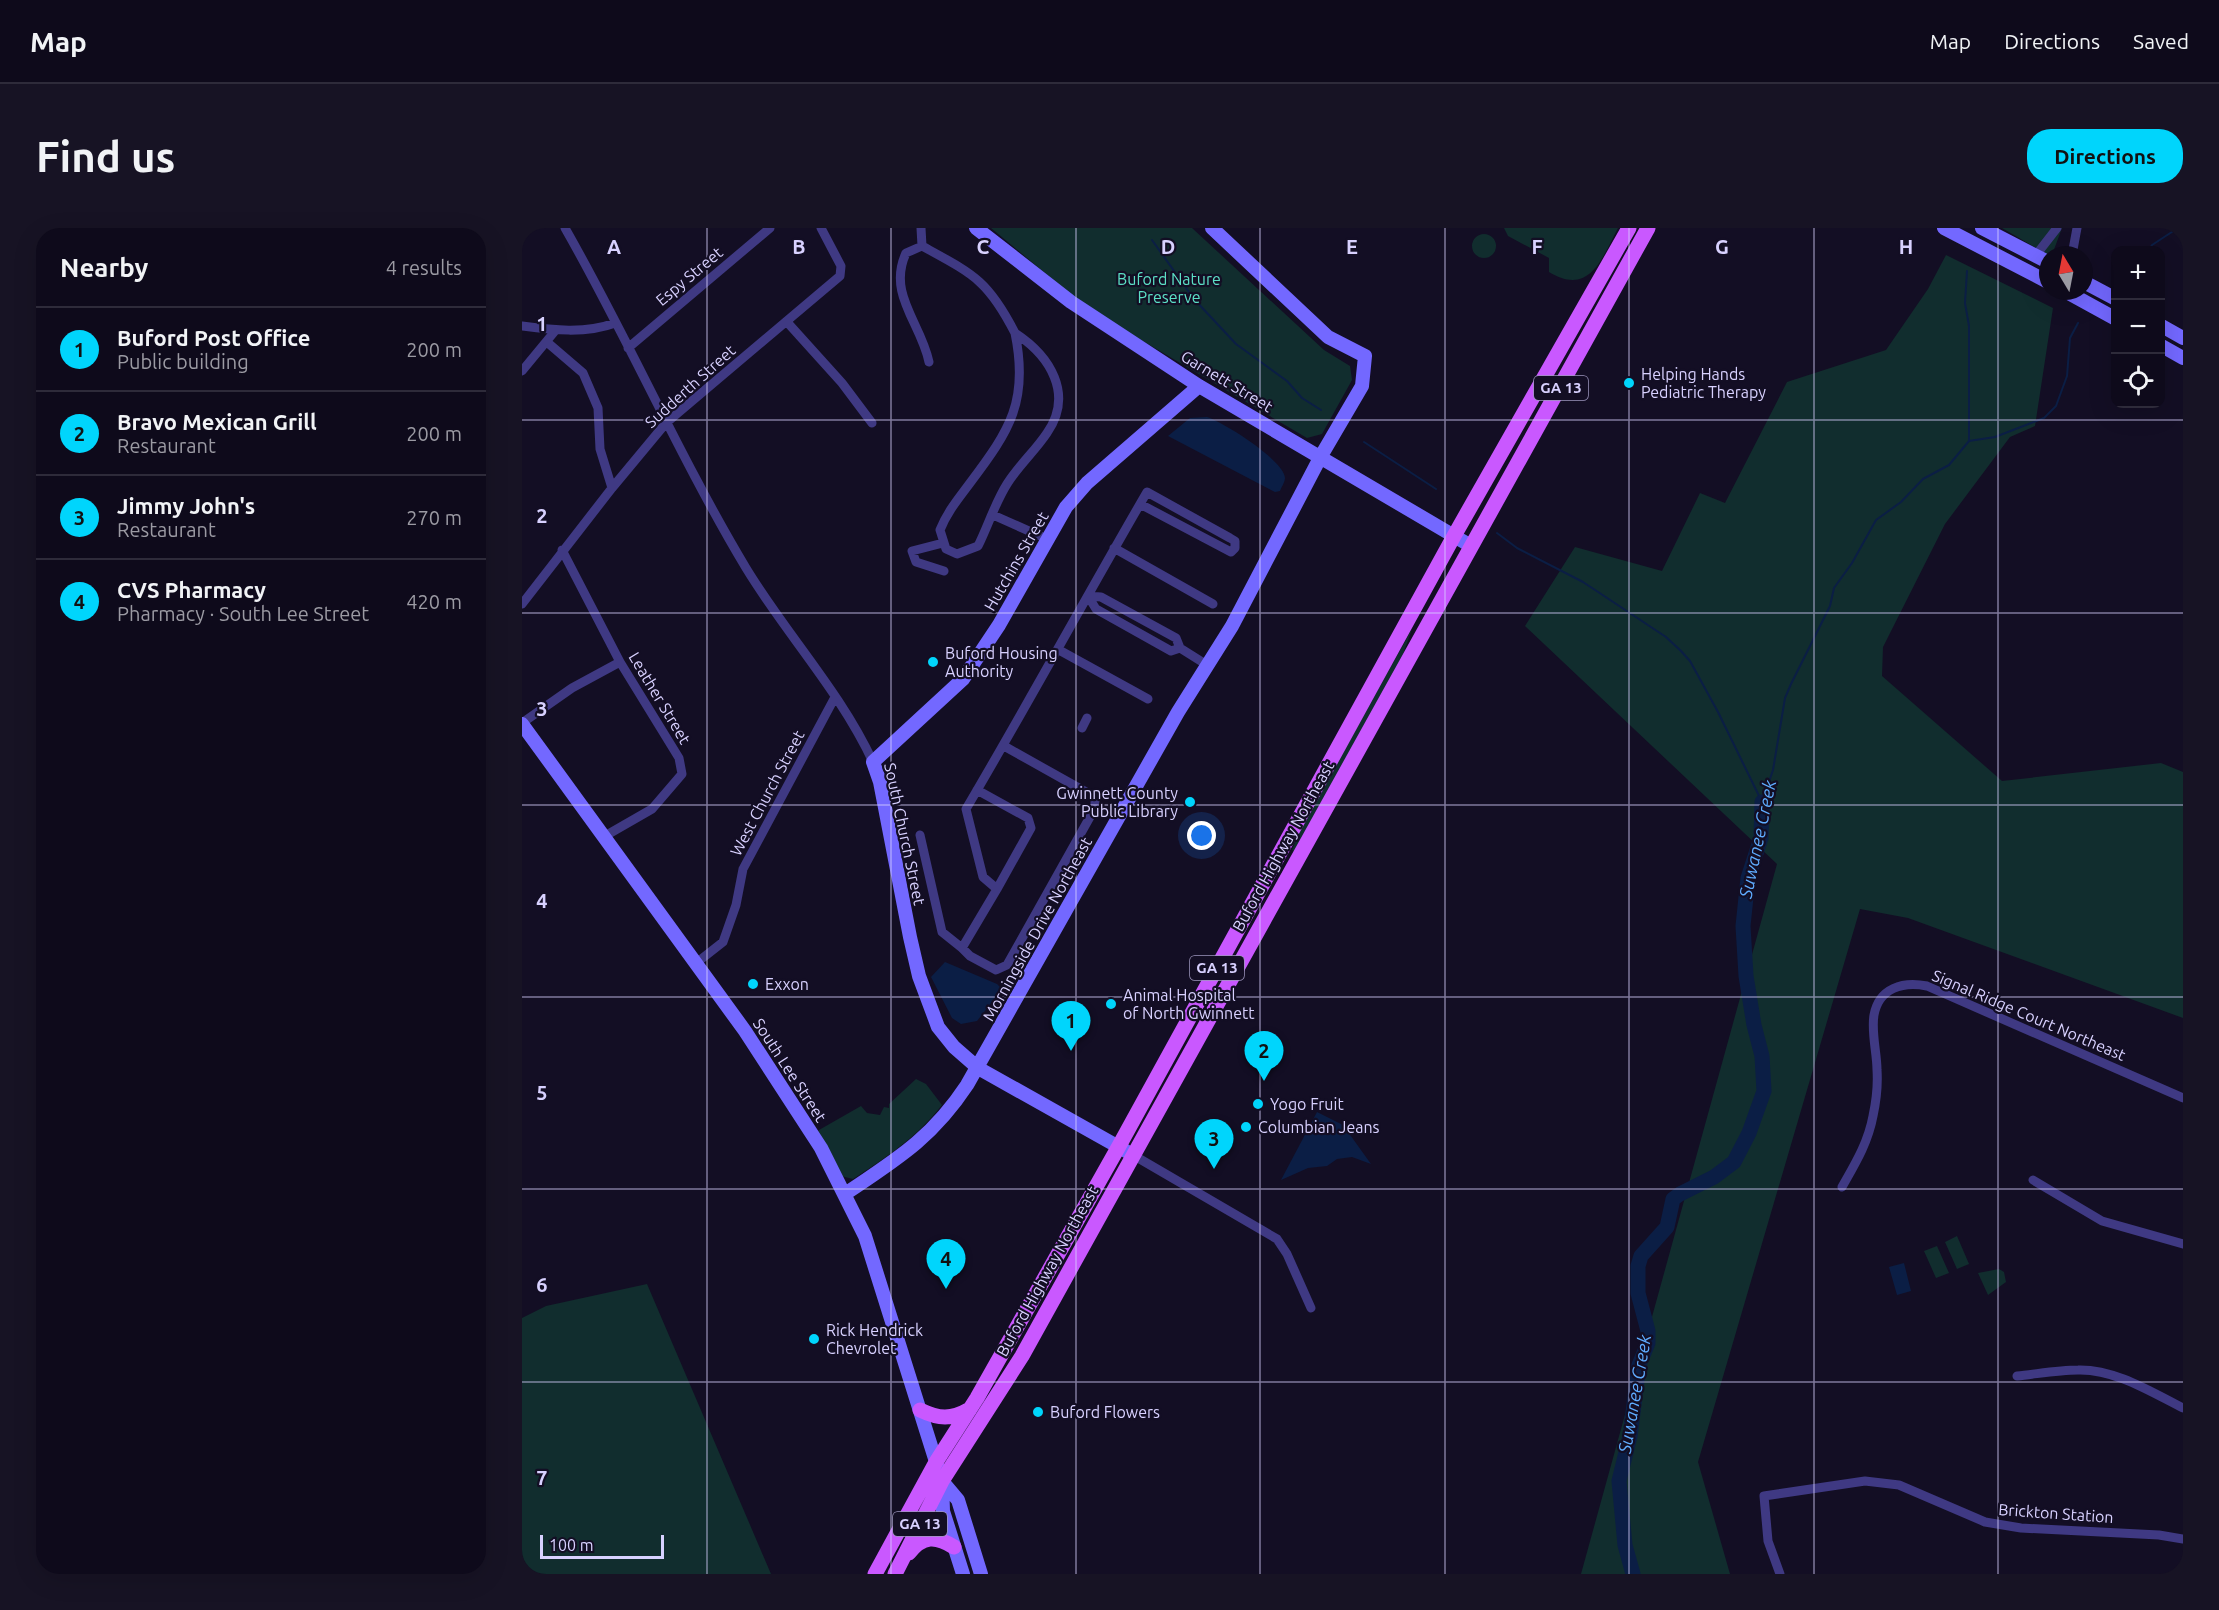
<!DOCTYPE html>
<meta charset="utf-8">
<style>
:root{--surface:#0e0a1b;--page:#171324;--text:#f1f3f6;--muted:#9b9aa3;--line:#2e2b3a;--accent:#00d5fc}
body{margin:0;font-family:Ubuntu,sans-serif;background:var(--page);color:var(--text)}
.controls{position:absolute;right:18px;top:18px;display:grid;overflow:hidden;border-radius:12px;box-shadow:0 6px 24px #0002}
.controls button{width:54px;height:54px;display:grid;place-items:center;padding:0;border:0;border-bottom:2px solid var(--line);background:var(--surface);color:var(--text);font:30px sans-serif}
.compass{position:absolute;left:1517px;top:18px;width:54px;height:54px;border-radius:50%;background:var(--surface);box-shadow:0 6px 24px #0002;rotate:350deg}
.scale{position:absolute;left:18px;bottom:15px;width:124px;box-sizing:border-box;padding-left:6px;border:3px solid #d8d1ff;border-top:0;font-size:16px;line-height:21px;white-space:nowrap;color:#d8d1ff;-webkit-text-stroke:4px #130e24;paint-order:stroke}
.you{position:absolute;left:680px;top:608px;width:21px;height:21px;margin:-15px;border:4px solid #fff;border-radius:50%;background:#1a73e8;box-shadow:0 0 0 9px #1a73e833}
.badge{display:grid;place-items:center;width:39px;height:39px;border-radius:50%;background:var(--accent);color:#111;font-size:20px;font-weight:700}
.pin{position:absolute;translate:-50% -50px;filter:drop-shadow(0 2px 3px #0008)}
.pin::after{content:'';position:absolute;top:32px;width:21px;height:18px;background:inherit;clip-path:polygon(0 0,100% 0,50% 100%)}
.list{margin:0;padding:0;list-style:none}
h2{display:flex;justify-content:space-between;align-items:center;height:78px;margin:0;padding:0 24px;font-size:26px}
h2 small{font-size:20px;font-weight:400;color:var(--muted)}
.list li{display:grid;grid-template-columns:39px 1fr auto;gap:18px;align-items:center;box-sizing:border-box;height:84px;padding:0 24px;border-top:2px solid var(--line)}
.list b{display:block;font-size:22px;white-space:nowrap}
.list p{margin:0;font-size:20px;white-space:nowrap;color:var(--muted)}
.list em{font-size:20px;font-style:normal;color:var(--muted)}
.icon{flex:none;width:33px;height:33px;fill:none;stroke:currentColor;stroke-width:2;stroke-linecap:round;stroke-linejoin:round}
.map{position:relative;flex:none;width:1661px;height:1346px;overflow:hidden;border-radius:24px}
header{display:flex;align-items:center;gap:36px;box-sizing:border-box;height:84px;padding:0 30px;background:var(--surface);border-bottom:2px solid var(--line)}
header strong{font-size:28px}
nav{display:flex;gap:33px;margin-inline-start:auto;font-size:21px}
.intro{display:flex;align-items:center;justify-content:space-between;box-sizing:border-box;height:144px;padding:0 36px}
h1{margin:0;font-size:42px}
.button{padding:15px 27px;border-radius:24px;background:var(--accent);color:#111;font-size:21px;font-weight:700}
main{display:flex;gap:36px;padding:0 36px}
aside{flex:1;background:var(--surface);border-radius:24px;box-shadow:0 6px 24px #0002}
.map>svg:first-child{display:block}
</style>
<header>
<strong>Map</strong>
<nav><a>Map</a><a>Directions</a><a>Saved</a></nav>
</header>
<div class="intro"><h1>Find us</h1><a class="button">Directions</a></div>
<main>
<aside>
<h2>Nearby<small>4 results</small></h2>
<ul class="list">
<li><span class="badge">1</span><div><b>Buford Post Office</b><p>Public building</p></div><em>200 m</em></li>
<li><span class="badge">2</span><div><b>Bravo Mexican Grill</b><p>Restaurant</p></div><em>200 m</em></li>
<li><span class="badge">3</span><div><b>Jimmy John's</b><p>Restaurant</p></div><em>270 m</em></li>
<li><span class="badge">4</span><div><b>CVS Pharmacy</b><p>Pharmacy · South Lee Street</p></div><em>420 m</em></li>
</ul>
</aside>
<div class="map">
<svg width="1661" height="1346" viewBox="0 0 1661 1346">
<rect width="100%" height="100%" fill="#130e24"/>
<path fill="#112d2e" d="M469,0h201l132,122 26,16 2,14 -30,54 -15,4 -220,-130z
M982,0h114c-16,30 -28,69 -69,44v-14l-41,-22z
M1480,0h60l-10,27h-4z
M950 18a12 12 0 1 1 24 0a12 12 0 1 1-24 0Z
M1424,27l107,53 -18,118 -25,11 -65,87 -62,123 -1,29 120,105 159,-18 22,9v246l-275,-100 -48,-9 -162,553 32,112h-149l196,-710 -252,-238 50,-79 87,24 38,-78 25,10 62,-121 99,-32 42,-61z
M890,401l-9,25 -109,197 -2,-1 9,-22z
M394,851l10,5 16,21c-25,32 -55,52 -89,74l-12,-3 -24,-43 2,-3 42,-24 6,7 13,2 4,-8 5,1v-4z
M1435,1008l12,28 -12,5 -12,-27z
M1415,1018l12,27 -13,5 -12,-27z
M1477,1041l5,3 2,10 -18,13 -10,-22z
M125,1056l124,290h-249v-256l24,-12z"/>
<path fill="#0b1e45" d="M685,189c16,5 77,43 78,61 0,4 -4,10 -5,13l-5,1 -107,-56 22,-18z
M423,734l52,22 5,5 -25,32 -16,3 -9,-6 -21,-41z
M795,884l26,13 28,39 -19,-7 -15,2 -10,7 -19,2 -27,12z
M1382,1035l7,28 -14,4 -8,-28z"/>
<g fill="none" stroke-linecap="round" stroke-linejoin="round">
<path stroke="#0b1e45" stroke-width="2" d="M630,12l42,59 42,45 51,37 15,17 19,12
M1627,22l3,-5 26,-17
M1445,43l-2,32 4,23v115
M842,214l72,47
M975,305l20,15 66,34 83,55 15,14 9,10 28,51 44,90
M1240,574l11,-32 12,-72 6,-14 39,-78 4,-18 18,-25 24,-43 25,-18 22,-23 26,-14 20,-24 26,-4 49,-19 12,-12 11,-30 3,-38 8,-15"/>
<path stroke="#0b1e45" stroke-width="15" d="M1111,1346l-8,-29 -6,-64 11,-45 9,-71 9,-22v-12l-10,-38v-27l3,-10 26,-29 6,-28 7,-5 34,-17 20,-15 15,-29 15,-42 -2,-35 -8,-31 -8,-49 -3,-50 5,-48 13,-40 1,-36"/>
<path stroke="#3f3983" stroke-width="9" d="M43,0c64,112 115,230 181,340 40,66 94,123 127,194
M399,0l1,18 -16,7c-19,41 15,70 23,109
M400,18c51,28 66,34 93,87
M1514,27l21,-27
M1550,27l5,-27
M265,94l55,61 30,40
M0,98c30,4 64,8 93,-3
M493,105c35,23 59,61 32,100 -12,18 -28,32 -40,51 -12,19 -19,42 -29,62l-21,8 -11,-5 -6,-19c7,-18 19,-32 30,-47 40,-53 59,-82 45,-150z
M26,115l35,30 15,35 2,41 12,39
M106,120l142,-120
M0,143l33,-40
M471,287l54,24
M421,315l-31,8 4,11 28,9
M592,320l99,56
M40,322l58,112 59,96 3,16 -30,35 -47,27
M0,376l90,-116 54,-65 174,-147 1,-10 -20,-38
M658,420l-9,3 -75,-42 -8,-13 13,1 75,41 4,10 27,17
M537,422l89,49
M0,495l50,-35 48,-26
M560,500l5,-10
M455,562l51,28 3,10 -34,61
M398,607l22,97 20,16 35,-59 -14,-12 -17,-68c62,-105 120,-212 181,-317l83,46 5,3v7l-4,4 -91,-48
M440,720l8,8 26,14 11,-5 88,-157v-11l-91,-51
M173,736l28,-22 13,-37 7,-36 92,-172
M611,927l144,84 10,15 24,54
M1511,952l69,41 81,23
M1320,959c13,-23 26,-44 31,-71 3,-14 5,-31 4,-46 0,-17 -6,-38 -3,-55 5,-27 29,-34 53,-29l256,112
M1495,1148c20,-2 41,-6 61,-6 37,-1 73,22 105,38
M1258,1346l-12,-33 -4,-45 101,-15 34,4 86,37 36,6 138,7 24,4"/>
<path stroke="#7368ff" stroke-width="14" d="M454,0l95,74 128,84 272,160
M1422,0l104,54
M1460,0l66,34
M1562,54l32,17
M1543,63l51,28
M1638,97l23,13
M1638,117l23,13
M0,496l223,307 76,117 44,88 77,245 1,30 20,63
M611,927l-155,-87 -24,-21 -16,-20 -19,-51 -9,-39 -30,-155 -7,-20 90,-83 36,-54 67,-118 21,-24 112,-97
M323,966c52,-35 87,-56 122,-109l211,-373 54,-86 89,-170 41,-70 3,-30 -37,-19 -116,-109
M420,1253l16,19 23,74"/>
<path stroke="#c958ff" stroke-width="15" d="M398,1182c19,9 31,10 50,-1
M387,1325c14,-18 27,-17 45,-6
M353,1346l61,-112 41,-64 142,-252 335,-610 175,-308
M373,1346l47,-93 80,-125 626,-1128"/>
</g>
<path fill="none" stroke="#d8d1ff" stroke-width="1.5" stroke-opacity="0.55" d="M185,0v1346M369,0v1346M554,0v1346M738,0v1346M923,0v1346M1107,0v1346M1292,0v1346M1476,0v1346M0,192h1661M0,385h1661M0,577h1661M0,769h1661M0,961h1661M0,1154h1661"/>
<g fill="#00d5fc" stroke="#130e24" stroke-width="2">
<circle cx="1107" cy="155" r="6"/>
<circle cx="411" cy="434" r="6"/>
<circle cx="668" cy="574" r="6"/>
<circle cx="231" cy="756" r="6"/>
<circle cx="589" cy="776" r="6"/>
<circle cx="736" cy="876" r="6"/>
<circle cx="724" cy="899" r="6"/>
<circle cx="292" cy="1111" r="6"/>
<circle cx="516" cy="1184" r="6"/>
</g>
<g text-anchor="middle" stroke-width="4.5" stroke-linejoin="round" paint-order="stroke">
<g fill="#130e24" stroke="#9d96bd" stroke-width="1.5">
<rect x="1012" y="148" width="54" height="24" rx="4.5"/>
<rect x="668" y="728" width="54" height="24" rx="4.5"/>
<rect x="371" y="1284" width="54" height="24" rx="4.5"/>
</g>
<g font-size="15" font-weight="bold" fill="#d8d1ff">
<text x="1039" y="165">GA 13</text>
<text x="695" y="745">GA 13</text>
<text x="398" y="1301">GA 13</text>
</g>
<g font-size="16" fill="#d8d1ff" stroke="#130e24">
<text transform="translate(167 48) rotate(-40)" y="6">Espy Street</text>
<text transform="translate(705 153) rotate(31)" y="6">Garnett Street</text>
<text transform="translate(168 158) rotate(-42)" y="6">Sudderth Street</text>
<text transform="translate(494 333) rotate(-60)" y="6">Hutchins Street</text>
<text transform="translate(138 470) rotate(59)" y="6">Leather Street</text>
<text transform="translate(245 565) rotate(-62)" y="6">West Church Street</text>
<text transform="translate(383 606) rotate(78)" y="6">South Church Street</text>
<text transform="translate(761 618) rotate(-61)" y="6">Buford Highway Northeast</text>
<text transform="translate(515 701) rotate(-61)" y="6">Morningside Drive Northeast</text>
<text transform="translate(1507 787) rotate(23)" y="6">Signal Ridge Court Northeast</text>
<text transform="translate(268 842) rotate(57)" y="6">South Lee Street</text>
<text transform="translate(525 1043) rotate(-61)" y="6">Buford Highway Northeast</text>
<text transform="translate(1534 1285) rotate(4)" y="6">Brickton Station</text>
</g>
<g font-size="16" fill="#5ce0c6" stroke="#130e24">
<text x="647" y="57">Buford Nature<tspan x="647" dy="18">Preserve</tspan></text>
</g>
<g font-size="16" fill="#d8d1ff" stroke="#130e24" text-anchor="start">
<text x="1119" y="152">Helping Hands<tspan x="1119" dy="18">Pediatric Therapy</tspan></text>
<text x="423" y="431">Buford Housing<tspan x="423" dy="18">Authority</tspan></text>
<text x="656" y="571" text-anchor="end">Gwinnett County<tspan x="656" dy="18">Public Library</tspan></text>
<text x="243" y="762">Exxon</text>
<text x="601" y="773">Animal Hospital<tspan x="601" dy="18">of North Gwinnett</tspan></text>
<text x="748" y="882">Yogo Fruit</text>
<text x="736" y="905">Columbian Jeans</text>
<text x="304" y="1108">Rick Hendrick<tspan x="304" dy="18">Chevrolet</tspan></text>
<text x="528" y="1190">Buford Flowers</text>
</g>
<g font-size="18" font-style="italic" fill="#5facff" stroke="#130e24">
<text transform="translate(1236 611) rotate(-78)" y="6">Suwanee Creek</text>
<text transform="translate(1113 1166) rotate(-80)" y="6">Suwanee Creek</text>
</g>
</g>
<g font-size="20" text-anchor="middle" font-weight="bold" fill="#d8d1ff" stroke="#130e24" stroke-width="4.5" stroke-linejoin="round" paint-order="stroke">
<text x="92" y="26">A</text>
<text x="277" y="26">B</text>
<text x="461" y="26">C</text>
<text x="646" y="26">D</text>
<text x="830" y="26">E</text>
<text x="1015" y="26">F</text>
<text x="1200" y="26">G</text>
<text x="1384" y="26">H</text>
<text x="20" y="103">1</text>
<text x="20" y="295">2</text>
<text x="20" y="488">3</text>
<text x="20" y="680">4</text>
<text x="20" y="872">5</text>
<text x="20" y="1064">6</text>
<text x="20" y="1257">7</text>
</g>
</svg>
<div class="controls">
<button>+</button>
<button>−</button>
<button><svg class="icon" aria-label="locate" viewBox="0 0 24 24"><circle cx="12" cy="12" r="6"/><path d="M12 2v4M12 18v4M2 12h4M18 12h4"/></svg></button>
</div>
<svg class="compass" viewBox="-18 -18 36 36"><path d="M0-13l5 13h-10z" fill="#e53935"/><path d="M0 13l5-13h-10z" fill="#9b9aa3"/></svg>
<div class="scale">100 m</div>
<div class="you"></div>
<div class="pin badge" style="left:549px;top:823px">1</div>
<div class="pin badge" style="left:742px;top:853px">2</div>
<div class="pin badge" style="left:692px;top:941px">3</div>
<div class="pin badge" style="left:424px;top:1061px">4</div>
</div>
</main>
